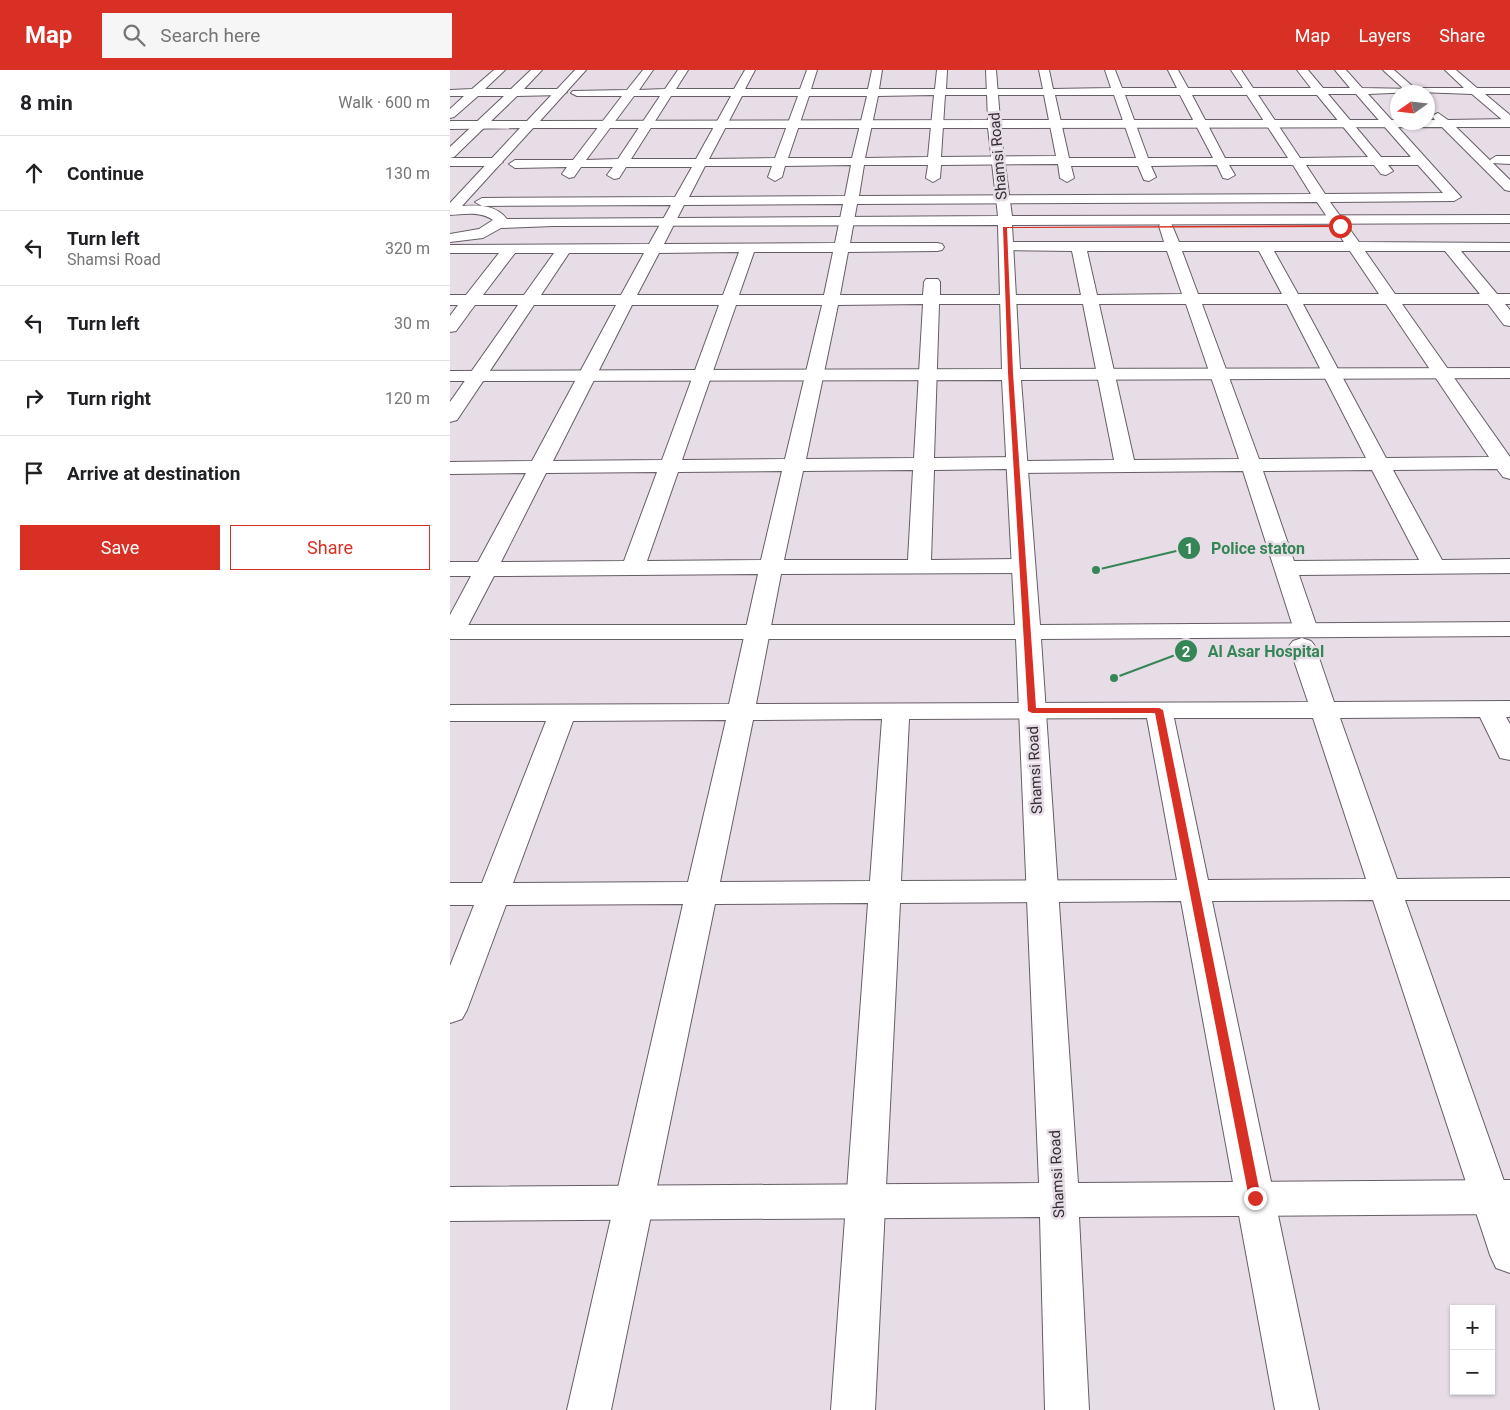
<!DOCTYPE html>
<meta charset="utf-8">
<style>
:root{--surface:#fff;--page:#f6f6f6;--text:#202124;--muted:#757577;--line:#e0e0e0;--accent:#d93025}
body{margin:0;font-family:Roboto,sans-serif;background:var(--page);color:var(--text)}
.controls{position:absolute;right:15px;bottom:15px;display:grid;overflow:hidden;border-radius:0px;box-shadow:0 1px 4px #0004}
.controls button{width:45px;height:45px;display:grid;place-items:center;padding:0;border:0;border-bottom:1px solid var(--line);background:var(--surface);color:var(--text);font:25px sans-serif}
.compass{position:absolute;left:940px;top:15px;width:45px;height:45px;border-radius:50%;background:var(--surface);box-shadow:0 1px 4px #0004;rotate:256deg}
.stop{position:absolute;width:15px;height:15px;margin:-11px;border:4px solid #d93025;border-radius:50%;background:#fff}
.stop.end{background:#d93025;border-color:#fff;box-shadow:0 1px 5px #0008}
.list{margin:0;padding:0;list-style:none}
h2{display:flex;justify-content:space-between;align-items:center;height:65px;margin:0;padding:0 20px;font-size:21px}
h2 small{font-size:16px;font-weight:400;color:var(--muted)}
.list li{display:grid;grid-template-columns:32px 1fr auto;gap:15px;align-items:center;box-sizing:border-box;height:75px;padding:0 20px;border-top:1px solid var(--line)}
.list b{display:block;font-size:19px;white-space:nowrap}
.list p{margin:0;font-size:16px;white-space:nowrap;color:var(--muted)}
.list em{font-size:16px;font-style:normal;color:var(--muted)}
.actions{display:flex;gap:10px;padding:15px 20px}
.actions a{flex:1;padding:11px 0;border:1px solid var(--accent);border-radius:0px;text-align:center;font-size:18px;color:var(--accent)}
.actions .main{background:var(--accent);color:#fff}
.icon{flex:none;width:28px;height:28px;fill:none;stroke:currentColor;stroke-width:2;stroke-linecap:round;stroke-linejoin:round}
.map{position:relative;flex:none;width:1060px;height:1340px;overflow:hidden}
header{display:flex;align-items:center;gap:30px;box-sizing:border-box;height:70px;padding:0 25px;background:var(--accent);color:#fff}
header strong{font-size:24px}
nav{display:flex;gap:28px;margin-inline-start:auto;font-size:18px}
.search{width:350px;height:45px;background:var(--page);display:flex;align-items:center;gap:12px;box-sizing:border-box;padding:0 18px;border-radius:0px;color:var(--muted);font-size:19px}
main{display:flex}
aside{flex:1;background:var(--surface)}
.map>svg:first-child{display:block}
</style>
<header>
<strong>Map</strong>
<div class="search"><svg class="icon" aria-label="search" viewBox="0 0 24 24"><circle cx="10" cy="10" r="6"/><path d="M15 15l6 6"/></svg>Search here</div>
<nav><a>Map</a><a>Layers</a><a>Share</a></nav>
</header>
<main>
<aside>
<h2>8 min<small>Walk · 600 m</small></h2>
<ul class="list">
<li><svg class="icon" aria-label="ahead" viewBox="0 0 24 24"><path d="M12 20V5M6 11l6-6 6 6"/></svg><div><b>Continue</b></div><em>130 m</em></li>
<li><svg class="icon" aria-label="left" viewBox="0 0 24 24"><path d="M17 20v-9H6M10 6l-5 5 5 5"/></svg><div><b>Turn left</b><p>Shamsi Road</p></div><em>320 m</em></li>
<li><svg class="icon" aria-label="left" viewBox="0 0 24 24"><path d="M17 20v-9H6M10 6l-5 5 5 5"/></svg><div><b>Turn left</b></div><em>30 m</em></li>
<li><svg class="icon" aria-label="right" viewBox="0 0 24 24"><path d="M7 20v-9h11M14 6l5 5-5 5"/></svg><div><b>Turn right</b></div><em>120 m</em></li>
<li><svg class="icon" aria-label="arrive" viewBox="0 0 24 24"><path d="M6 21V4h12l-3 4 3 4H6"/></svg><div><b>Arrive at destination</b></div></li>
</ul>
<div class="actions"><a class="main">Save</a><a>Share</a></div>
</aside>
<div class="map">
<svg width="1060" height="1340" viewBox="0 0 1060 1340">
<rect width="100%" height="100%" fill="#e7dde7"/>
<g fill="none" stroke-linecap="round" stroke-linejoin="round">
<g stroke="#665e66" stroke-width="2">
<path id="minor" d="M44,0h11l-20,19h26l20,-19h11l-18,19h37l6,3 -6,3 -44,1 -63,61 -4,1v-11l54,-51h-26l-24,21 -4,1v-9l14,-13h-14v-6l22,-1z
M193,0h10l-14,20 26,-1 13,-19h10l-12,19h58l11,-19h10l-10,19h55l7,-19h10l-6,19h57l4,-19h10l-3,19h56l2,-19h10l-1,19h97l-4,-19h10l4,19 58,-1 -6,-18h10l7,18h55l-9,-18h10l10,18h55l-12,-18h10l12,18h58l-14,-18h11l15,18h27l-15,-18h11l16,18 53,1v3l-47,2 93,103 -7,4 -124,1 29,40 151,1v8h-49l36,43h13v10h-5l5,6v16l-6,-1 -16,-21h-86l108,153v22l-7,-2 -6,-8 -104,1 49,90 68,-1v14l-211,2 19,55 -3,5 -9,2 -9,-2 -3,-5 -51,-159 -227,2 -9,-4 -73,1 -3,90 92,-1 8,2 4,5 -4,5 -8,2 -242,1 -25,130 552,-2 -19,-56 4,-5 9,-3 9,3 4,5 19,56 176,-1v16h-4l4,7v36l-10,-2 -20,-41 -140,1 57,161 113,-1v22h-105l105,298v75l-14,-5 -6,-13 -117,-355 -161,1 107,509h-44l-94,-509 -281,2 -25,507h-44l37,-507 -153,1 -104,506h-44l116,-506 -177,1 -39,105 -5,9 -12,4v-57l24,-61h-24v-22h32l64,-162h-96v-16l279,-1 29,-130 -264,2 -32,61 -12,2v-24l21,-39h-21v-14h28l48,-89 -76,1v-12l82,-1 84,-156h-82l-77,115 -7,2v-20l68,-97h-43l-19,26 -6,1v-16l8,-11h-8v-10h16l33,-42h-49v-8l199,-1 22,-39 -189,1 -7,-4 7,-4 193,-1 17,-30h-66l-7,11 -5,1 -7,-4 6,-8h-32l-7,10 -5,1 -7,-4 5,-7 -52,1 -6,-4 6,-4h58l49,-64h-45l-6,-3 2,-2 54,-1zM878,24h28l55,63h-30zM484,25l-6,62 -63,1 13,-62zM495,25h99l12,61 -115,1zM605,25h59l22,63h-67zM675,25h55l33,63h-65zM742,25h55l41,63h-63zM808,25h59l51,62 -68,1zM184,26h26l-42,63 -32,1zM221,26h60l-35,63h-65zM292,26h56l-23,62 -66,1zM359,26h58l-15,62h-64zM608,94l2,14 7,4 7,-4 -3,-12h67l6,14 5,1 7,-4 -5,-11 66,-1 6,13 5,1 7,-4 -6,-10h64l18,29 -452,2 5,-31h64l-2,13 7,4 7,-4 1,-13zM401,95l-6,31 -156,1 16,-31h67l-4,11 7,4 7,-4 3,-11zM856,95h68l7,9 5,1 7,-4 -5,-6h30l25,28 -118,1zM867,132l27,40h-165l-8,-19h-10l-2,3 5,16h-158l-5,1 -2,3 2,3 5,1 66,1 9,44h-141v-13l-2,-3h-12l-2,3 -1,13h-83l8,-43 89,-1 5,-1 2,-3 -2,-3 -5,-1h-87l7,-39zM393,134l-8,39 -171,1 20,-39zM637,181h80l15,43 -85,1zM732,181h77l23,43h-84zM824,181h76l29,43h-81zM915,181h80l35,43h-85zM289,182l-16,43h-86l22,-42zM304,182h79l-9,43h-85zM65,183h39l-30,42h-41zM119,183h75l-23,42h-80zM473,234l-9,154 -108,1 32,-154zM489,234h144l31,156 -89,1 -9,-4 -82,1zM649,234h87l53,155 -105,1zM752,234h85l79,154 -107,1zM853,234h83l103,153 -103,1zM182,235h87l-57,155 -109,1zM286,235h86l-37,154 -103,1zM463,400l-5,90h-124l19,-89zM922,400l47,90 -125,1 -31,-90zM332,401l-21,89 -114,1 31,-89zM207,402l-33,89 -123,1 45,-89zM697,648l30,162 -276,1 8,-162zM724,648h139l53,161 -158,1zM432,649l-12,162 -150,1 33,-162zM276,650l-38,162 -175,1 60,-162z
M995,0h11l21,18h33v6h-25l25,21v10l-4,-2 -34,-29 -54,-2v-3l4,-1h42z
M1046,86h14v8l-19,-1 -1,-3z
M0,88h47l6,4 -6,4h-47z"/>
</g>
<g stroke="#665e66" stroke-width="2">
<path id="tertiary" d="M125,0h11l-46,51 448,-1 -2,-50h10l4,50h398v2h30v-2h7l-3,-4 6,-3 10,7 62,-1v8h-54l54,53v11l-5,-1 -63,-63 -442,1 12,88 498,-1v8l-498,2 8,144 490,-1v10l-489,2 19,245 470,-3v14l-469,3 37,544 432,-3v34l-431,3 10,193h-44l-5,-193 -590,4v-34l589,-4 -23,-544h-566v-14h565l-13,-245 -552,1v-10l552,-2 -4,-144 -445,1 -52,2 -18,10 -33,4v-8l29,-5 14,-9c-12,-9 -29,-6 -43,-5v-12l70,-75 -70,1v-8h77zM83,58h455l10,88 -491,3c-11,-14 -28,-14 -45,-13z
M933,0h11l25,22h-12z"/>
</g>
<use href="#minor" fill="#fff" fill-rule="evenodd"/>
<use href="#tertiary" fill="#fff" fill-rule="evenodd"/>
</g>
<path fill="#d93025" d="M890,155l2,2 -335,1 6,145 23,335h123l4,2 98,488 -2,3h-8l-2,-3 -94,-485h-123l-4,-2 -20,-338 -5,-146z"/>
<g text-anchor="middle" stroke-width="5" stroke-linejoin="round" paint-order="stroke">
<g font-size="15" fill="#332f32" stroke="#e7dde7">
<text transform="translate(548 86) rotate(-95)" y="5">Shamsi Road</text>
<text transform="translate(585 700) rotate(-93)" y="5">Shamsi Road</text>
<text transform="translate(607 1104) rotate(-93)" y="5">Shamsi Road</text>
</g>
</g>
<path fill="none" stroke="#358556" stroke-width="2" d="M646 500L739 478M664 608L736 581"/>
<g fill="#358556" stroke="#e7dde7" stroke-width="2">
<circle cx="646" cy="500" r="5"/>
<circle cx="664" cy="608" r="5"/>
<circle cx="739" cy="478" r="12"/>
<circle cx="736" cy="581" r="12"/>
</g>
<g font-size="15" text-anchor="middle" font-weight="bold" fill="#fff">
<text x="739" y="484">1</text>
<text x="736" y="587">2</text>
</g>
<g font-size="16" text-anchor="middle" font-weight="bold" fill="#358556" stroke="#e7dde7" stroke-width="5" stroke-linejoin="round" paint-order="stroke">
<text x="808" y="484">Police staton</text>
<text x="816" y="587">Al Asar Hospital</text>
</g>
</svg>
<div class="controls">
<button>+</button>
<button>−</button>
</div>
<svg class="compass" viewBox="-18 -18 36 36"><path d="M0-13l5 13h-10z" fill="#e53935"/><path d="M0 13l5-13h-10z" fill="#757577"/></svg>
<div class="stop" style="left:890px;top:156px"></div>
<div class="stop end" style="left:805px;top:1128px"></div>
</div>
</main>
